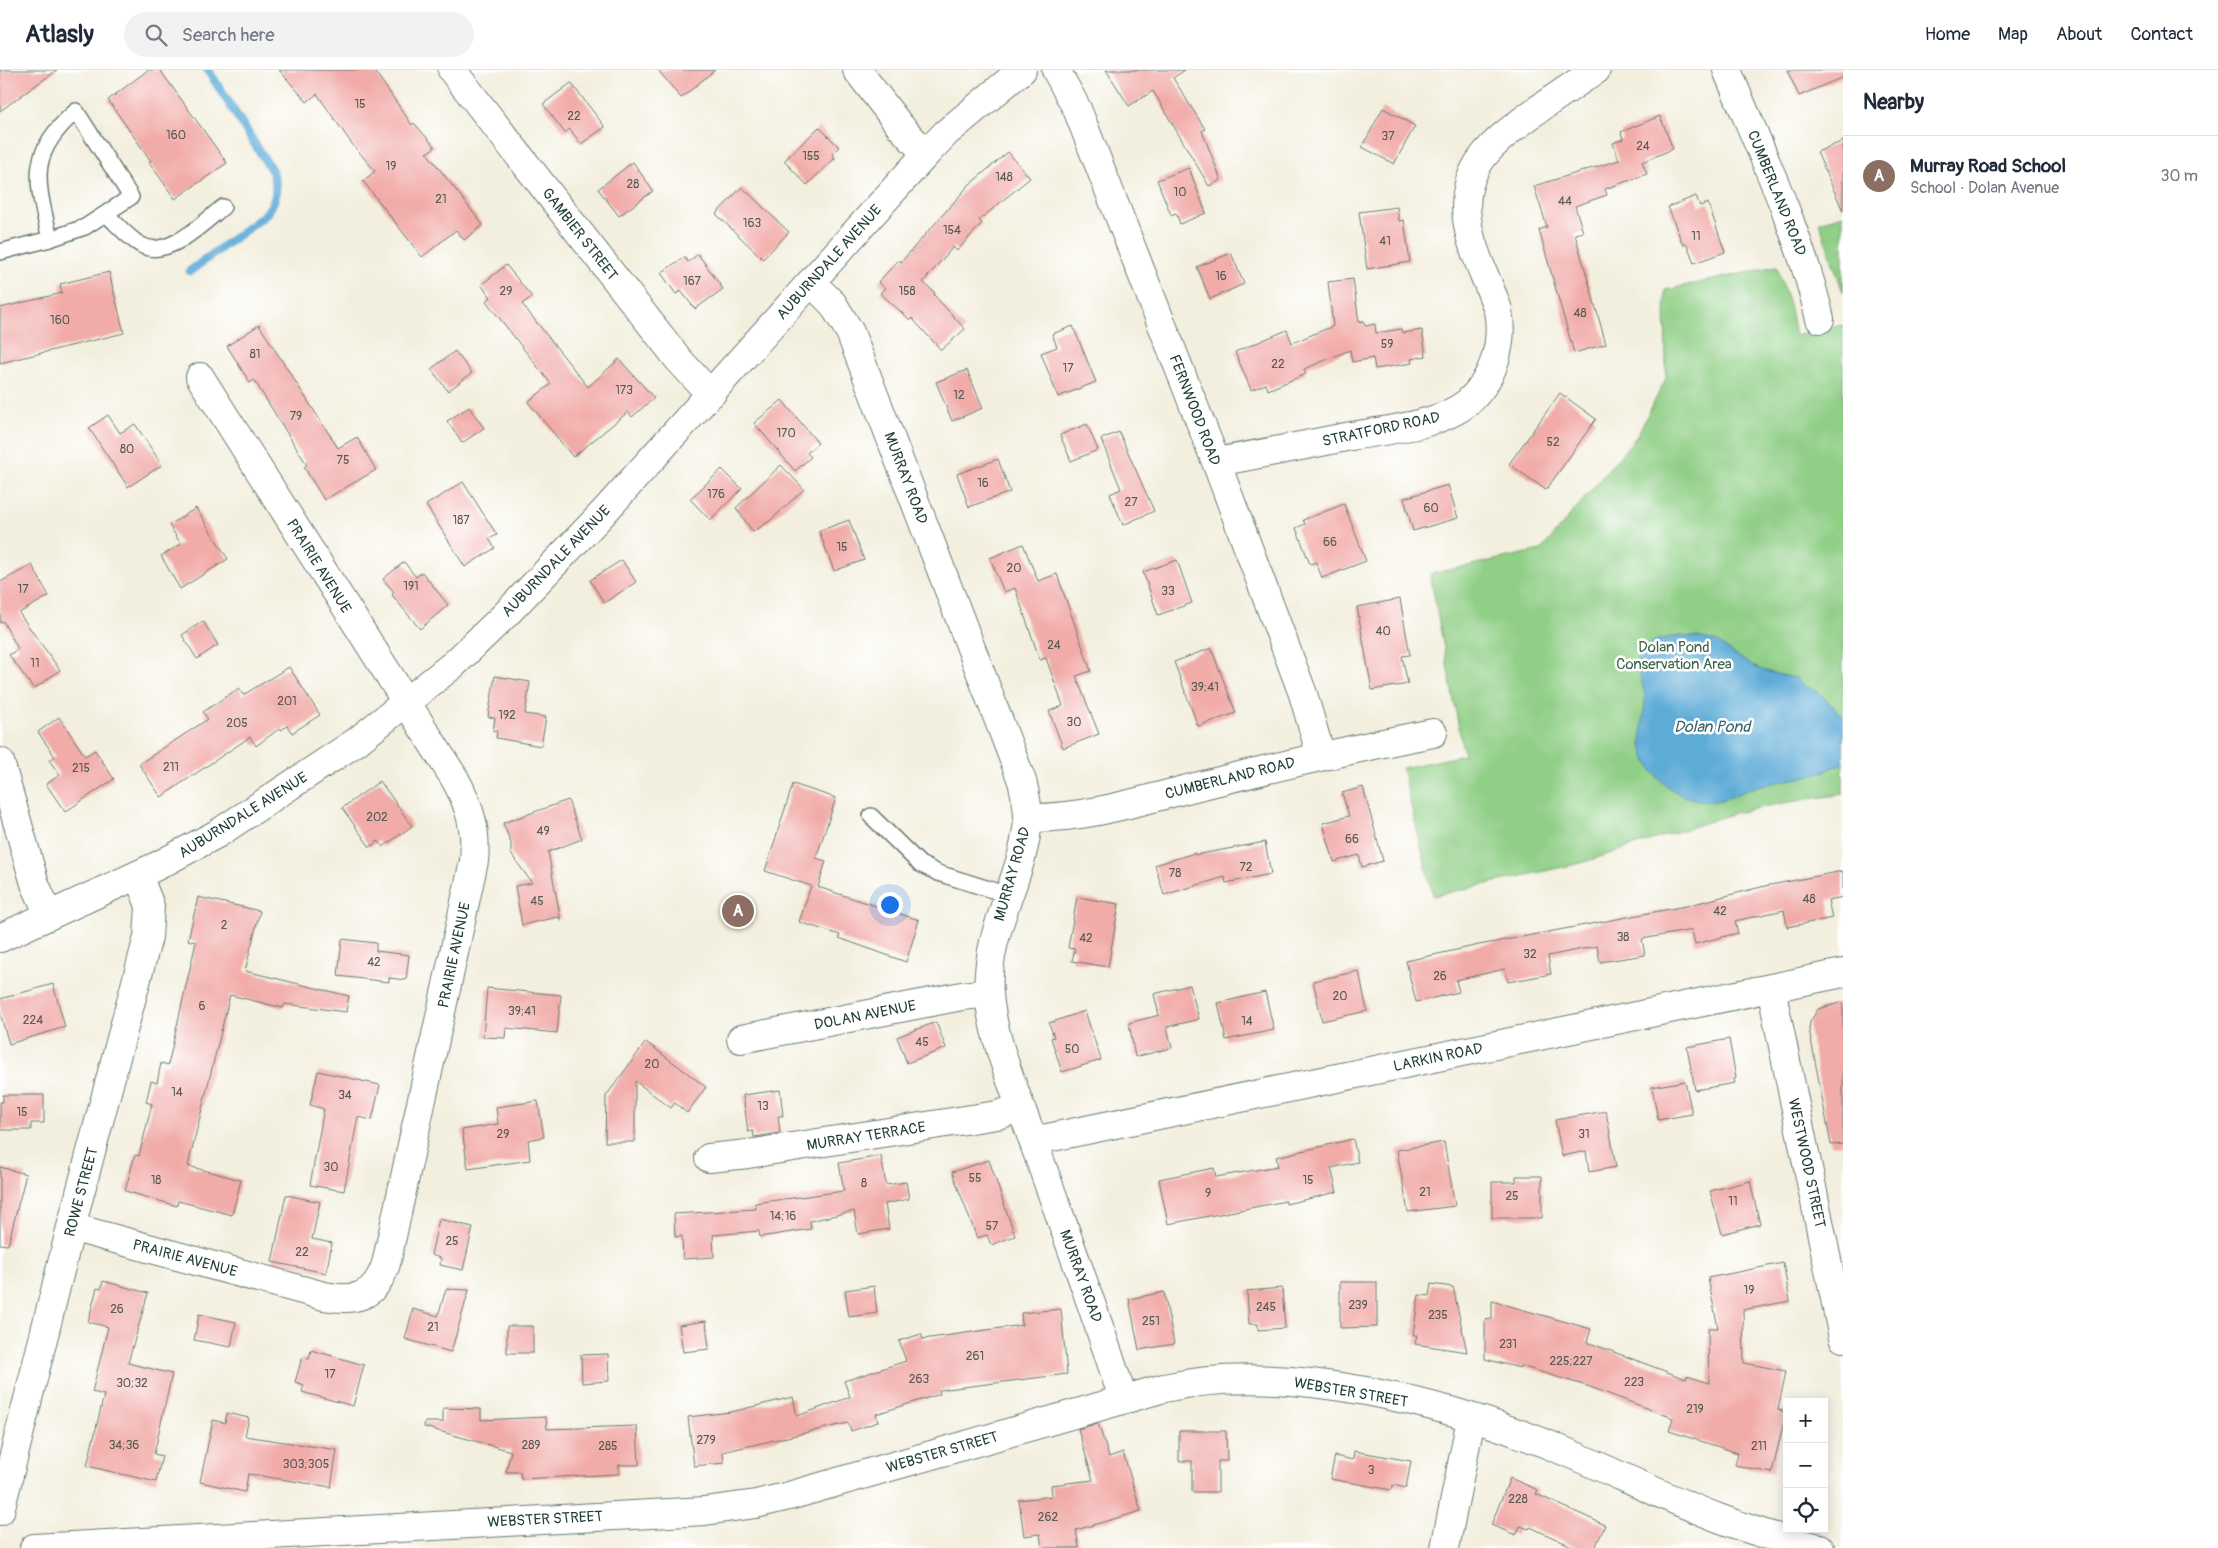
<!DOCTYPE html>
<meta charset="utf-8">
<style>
:root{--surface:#fff;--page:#f2f2f3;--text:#1f2937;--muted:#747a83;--line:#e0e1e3;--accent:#ea580c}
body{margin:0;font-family:Pangolin,sans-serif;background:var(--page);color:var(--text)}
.controls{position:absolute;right:15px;bottom:15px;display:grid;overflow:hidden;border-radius:0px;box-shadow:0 2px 12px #0003}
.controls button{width:45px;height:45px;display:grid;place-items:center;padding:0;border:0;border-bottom:1px solid var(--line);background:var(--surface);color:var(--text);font:25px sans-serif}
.you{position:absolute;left:889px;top:834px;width:18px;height:18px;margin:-12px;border:4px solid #fff;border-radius:50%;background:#1a73e8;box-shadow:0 0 0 8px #1a73e833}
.badge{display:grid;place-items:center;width:32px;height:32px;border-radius:50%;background:var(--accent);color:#fff;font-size:16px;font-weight:700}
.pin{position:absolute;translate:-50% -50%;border:2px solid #fff;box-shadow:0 1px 5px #0006}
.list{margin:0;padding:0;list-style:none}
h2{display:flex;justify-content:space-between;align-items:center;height:65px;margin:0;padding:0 20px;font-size:21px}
h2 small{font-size:16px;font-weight:400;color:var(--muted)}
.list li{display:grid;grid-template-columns:32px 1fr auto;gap:15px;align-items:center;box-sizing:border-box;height:80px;padding:0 20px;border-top:1px solid var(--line)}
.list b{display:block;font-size:19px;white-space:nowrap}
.list p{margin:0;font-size:16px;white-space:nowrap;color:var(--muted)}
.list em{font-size:16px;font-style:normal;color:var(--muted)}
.icon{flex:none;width:28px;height:28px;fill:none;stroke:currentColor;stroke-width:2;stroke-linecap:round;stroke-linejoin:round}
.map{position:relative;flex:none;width:1843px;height:1478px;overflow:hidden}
header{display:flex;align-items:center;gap:30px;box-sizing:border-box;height:70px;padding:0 25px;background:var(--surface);border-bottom:1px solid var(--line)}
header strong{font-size:24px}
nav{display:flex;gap:28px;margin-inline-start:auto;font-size:18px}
.search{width:350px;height:45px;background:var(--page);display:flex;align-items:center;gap:12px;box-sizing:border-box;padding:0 18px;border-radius:28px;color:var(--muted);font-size:19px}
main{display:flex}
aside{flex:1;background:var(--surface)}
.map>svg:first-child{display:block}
</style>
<header>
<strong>Atlasly</strong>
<div class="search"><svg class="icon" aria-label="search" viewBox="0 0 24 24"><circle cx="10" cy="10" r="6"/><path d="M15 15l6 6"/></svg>Search here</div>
<nav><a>Home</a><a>Map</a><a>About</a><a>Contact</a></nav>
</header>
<main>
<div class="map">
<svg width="1843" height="1478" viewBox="0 0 1843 1478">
<rect width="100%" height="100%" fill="#fff"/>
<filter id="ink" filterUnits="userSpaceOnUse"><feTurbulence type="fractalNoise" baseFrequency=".02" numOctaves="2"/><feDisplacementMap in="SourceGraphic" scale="10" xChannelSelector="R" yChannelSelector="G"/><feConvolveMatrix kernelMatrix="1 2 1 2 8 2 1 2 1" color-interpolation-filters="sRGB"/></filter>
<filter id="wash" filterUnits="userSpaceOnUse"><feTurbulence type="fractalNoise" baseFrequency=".0096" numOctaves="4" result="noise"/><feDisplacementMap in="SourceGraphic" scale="20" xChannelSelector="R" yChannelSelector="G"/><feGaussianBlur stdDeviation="1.12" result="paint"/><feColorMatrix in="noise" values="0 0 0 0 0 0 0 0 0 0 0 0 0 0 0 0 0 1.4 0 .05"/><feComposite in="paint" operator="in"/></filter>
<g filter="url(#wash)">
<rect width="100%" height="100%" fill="#f3efde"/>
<path fill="#90cf86" stroke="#58865d" d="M1843,145v77l-24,-70z
M1777,196l13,42 5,28 48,-11v469l-66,10 -42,9 -154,50 -148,33 -31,-128 62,-13 -34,-181 111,-24 95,-113 30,-58 -1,-89z"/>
<path fill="#5dabd7" stroke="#3e7486" d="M1680,566l18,1 18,4 36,25 20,7 24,5 10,9 12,5 25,24v47c-29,15 -54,16 -85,23 -13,4 -30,14 -43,15 -29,3 -63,-19 -71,-47 -6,-19 0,-35 1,-53 1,-12 -6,-26 -10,-37 12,-24 20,-25 45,-28z"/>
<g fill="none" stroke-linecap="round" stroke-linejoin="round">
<path stroke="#5dabd7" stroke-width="9" d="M190,201l74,-55c13,-15 15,-27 8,-45l-64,-101"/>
</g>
<g id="blocks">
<path fill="#f1aba8" d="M0,0h57l-57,41z
M148,0h12l67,93 -52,36 -26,-37 2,-1 -43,-61z
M279,0h95l38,55 2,-2 21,24 -8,6 56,72 -19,15 -8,-10 -34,27 -59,-76 12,-10 -23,-27 -35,-50 -10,8z
M658,0h57l-34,28z
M1106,0h79l-12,8 32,51 -3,2 19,49 -12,6 -56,-95 -24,15z
M1787,0h56v7l-44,19z
M571,13l34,44 -24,17 -11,-15 -5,4 -22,-29z
M1383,38l32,18 -21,38 -32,-17z
M1660,46l13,33 -31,13 5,12 -42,15 2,6 -32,11 8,26 -8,2 31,110 -32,9 -35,-123 8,-3 -13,-41 85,-26 -6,-17 10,-4 -2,-7z
M819,57l20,20 -7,7 3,4 -28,27 -23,-24z
M1843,71v70l-26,-59z
M1008,82l22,26 -51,42 3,3 -25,28 -4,-4 -30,35 12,11 -1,2 31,34 -24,21 -29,-32 -2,2 -30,-27 5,-5 -7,-6 21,-22 2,2 68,-77z
M633,92l20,29 -34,25 -21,-27z
M1189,98l17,45 -26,11 -4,-11 -5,2 -14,-35z
M742,117l47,45 -26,27 -47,-45z
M1696,126l4,10 8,-3 17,49 -31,11 -7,-19 -4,1 -15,-38z
M1397,137l2,14 5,-1 6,42 -43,7 -8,-57z
M1231,183l13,31 -34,15 -13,-32z
M698,184l25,35 -28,20 -14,-18 -5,3 -15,-21 23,-16 4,5z
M506,195l26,32 -10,7 66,83 31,-28 35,39 -22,19 -4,-5 -55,45 -45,-55 23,-18 -65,-83 5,-4 -10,-12z
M109,202l15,61 -124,30v-55l62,-15 -2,-9z
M1353,209l6,43 5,-1 1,5 10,-2 1,9 25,-4 1,4 20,-3 4,26 -15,3 1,4 -37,6 -2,-11 -21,4 -2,-12 -46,19 2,5 -38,16 -2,-6 -15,6 -16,-38 52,-22 5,13 41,-17 -5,-44z
M259,255l79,123 19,-11 19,33 -52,30 -20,-33 3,-2 -53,-85 -4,3 -23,-37z
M1073,256l23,56 -38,15 -17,-44 16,-6 -5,-13z
M455,281l17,22 -24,18 -17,-22z
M967,300l16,38 -31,13 -16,-39z
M1560,323l36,26 -50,71 -37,-26z
M782,330l36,43 -11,10 4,4 -16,14 -41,-48z
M469,337l15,21 -22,15 -15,-22z
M108,345l12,18 15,-9 27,41 -34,22 -39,-59z
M1087,354l11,26 -27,11 -11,-26z
M1119,362l35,79 -31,14 -13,-31 11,-5 -20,-50z
M998,389l12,33 -41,15 -12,-33z
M781,395l23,24 -33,31 -18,12 -17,-24z
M722,399l20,20 -32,31 -20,-21z
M463,412l34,53 -8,4 6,9 -30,19 -39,-62z
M1448,415l10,33 -45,13 -9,-33z
M1344,434l22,57 -44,17 -6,-16 -6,2 -14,-36 9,-4 -2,-4z
M196,438l32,51 -48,30 -19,-33 20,-12 -12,-19z
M849,450l15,40 -30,11 -15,-40z
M1023,474l15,37 19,-7 34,97 -15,5 23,58 -36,14 -14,-37 14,-5 -17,-48 -6,2 -25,-72 -11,4 -14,-34z
M622,490l14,22 -32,21 -14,-23z
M1177,490l15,43 -34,12 -15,-43z
M404,492l12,15 6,-5 26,33 -28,24 -28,-34 2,-3 -11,-13z
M32,495l17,31 -30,17 41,57 -26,19 -25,-34 9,-6 -15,-28 -3,2v-41z
M1400,529l10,56 -8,1 6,28 -36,6 -15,-83z
M203,551l15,24 -21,14 -15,-24z
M1211,578l25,65 -38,13 -24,-64z
M289,597l31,48 -28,18 -5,-7 -6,4 -1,-2 -24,18 -6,-9 -89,60 -22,-33 69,-45 -5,-7 36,-24 4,7z
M495,606l35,6 -5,32 21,3 -5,29 -45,-8 1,-7h-4l2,-13 -7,-1z
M59,647l26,39 10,-6 19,29 -49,33 -19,-28 14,-9 -11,-15 6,-3 -17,-25z
M380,711l32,45 -29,21 -5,-6 -8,6 -28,-39z
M793,714l43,14 -20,60 10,3 -8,26 101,33 -13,42 -67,-24 1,-3 -41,-13 12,-36 -46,-15z
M1363,717l20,74 -21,6 -3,-12 -25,7 -11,-39 26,-7 -7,-23z
M568,730l14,39 -34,13 13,69 -3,-4 -36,8 -7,-39 17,-3 -21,-29v-11l-8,-20z
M1265,772l6,32 -45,9 -1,-6 -61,18 -9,-30 40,-12v2z
M1843,801v26l-15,3 4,18 -45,9 -3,-17 -49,11 3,12 -43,11 -3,-14 -50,9 3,16 -45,7 -3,-16 -49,10 3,18 -43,8 -3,-13 -49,11 3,12 -43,10 -10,-41 73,-16 207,-39 79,-20z
M198,827l62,14 -15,60 104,25 -3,16 -61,-8 -2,4 -53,-13 -42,171 53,14 -9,35 -54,-14 -1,5 -52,-15 10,-36 4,1 13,-52 -6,-2 5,-21 6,2 4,-20 7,2 28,-123 -8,-2z
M1077,827l42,7 -11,63 -36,-6 3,-12 -7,-1z
M342,869l34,4v8l33,4 -3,25 -17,-2v4l-51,-6z
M1359,901l8,40 -45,10 -9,-40z
M53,914l12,43 -56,17 -9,-31v-14z
M1190,915l9,34 -32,8 5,21 -37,9 -6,-34 30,-8 -5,-21z
M487,918l74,7 -4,38 -51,-5 -1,10 -22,-1z
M1265,922l9,38 -48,10 -8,-37z
M1843,932v142l-12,1 -22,-116 1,-7 8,-13z
M1085,941l16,49 -39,12 -11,-34 3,-1 -5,-14z
M936,952l10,26 -39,15 -10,-26z
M1729,969l7,39 -2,1 1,4 -40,7 -8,-43z
M646,972l60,45 -19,26 -12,-10 -4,5 -36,-27v61h-30l1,-46z
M318,1001l62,14 -8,35 -14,-3 -14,74 -34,-6 14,-76 -14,-4z
M1685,1011l7,33 -34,6 -6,-33z
M780,1020l3,26h-5l2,17 -26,4 -1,-6 -5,1 -5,-37z
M3,1025h41v28h-13v7h-31v-28h3z
M538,1031l6,36 -16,3 2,20 -62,9 -6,-39 36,-6 -2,-17z
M1606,1041l10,56 -27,5 -3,-21 -24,5 -7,-36z
M1353,1069l5,23 -27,6 6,24 -51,12v-3l-118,23 -9,-45 55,-11 2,9 62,-11 -2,-9z
M1444,1072l11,64 -47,6 -11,-62z
M881,1086l5,29 20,-3 3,17 -24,5 4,25 -31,5 -4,-23 -44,10 1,8 -51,8 -1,-6 -46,4 1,22 -31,2 -1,-23 -7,1 -1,-23 82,-5 -1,-6 89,-12 -5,-28z
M989,1090l26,76 -24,9 -4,-10 -10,3 -25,-66z
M0,1097l26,7 -18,71 -8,-1z
M1516,1106h26v42h-50v-36h24z
M1750,1111l10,43 -38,10 -12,-43z
M286,1125l34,7 -8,37 20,4 -6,30 -54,-11z
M439,1149l34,8 -10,43 -23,-5 1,-7 -10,-3z
M1783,1193l7,38 -47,9 1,53 42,8 -8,39 8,2 -14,61 -37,-8 3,-12 -69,-22 4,-13 -83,-31 -69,-21 -1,2 -35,-9v-39l7,-1v-18l99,28 -4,13 99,37 1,-3 22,7 -1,-55h10l-10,-50z
M103,1211l45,12 -20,70 44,11 -18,80 8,2 -6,26 -69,-16 17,-71 -12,-3 16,-65 -20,-5 9,-34 4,1z
M1340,1212h37v45l-37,1z
M1431,1214l22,3 14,65 -52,-8 2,-9h-4l6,-40 10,1z
M874,1216l3,27 -28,4 -4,-27z
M1282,1218l3,40 -27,2v-6h-9l-2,-33z
M446,1219l23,1 -18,62 -46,-13 8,-30 25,7z
M1164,1222l10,52 -35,6 -10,-51z
M1061,1239l6,65 -128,16 1,4 -64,20 2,8 -27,9 -3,-8 -9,2 -116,27 1,11 -30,3 -6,-49 43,-5 62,-15 4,19 53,-19 -6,-16 62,-20 -7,-20 22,-7 2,5 99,-14 -1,-12z
M199,1244l37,8 -5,25 -37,-7z
M706,1251l3,28 -26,3 -4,-27z
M507,1256h26v27h-26z
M311,1280l53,15 -11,41 -51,-14 2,-7 -9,-3 7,-24 7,1z
M608,1284l1,27 -27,2 -1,-28z
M443,1338l38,1v11l65,-3 1,12 90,-3 2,39h-20v9l-98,5 -1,-7h-14l5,-21 -87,-24 1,-5h18z
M227,1343l22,5 -4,18 92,14 -6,37 -83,-13 -3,18 -45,-10 13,-62 12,3z
M1098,1353l11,34 14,-5 18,59 -65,19 3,18h-37l-2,-14 -16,2 -5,-36 33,-4 -1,-11 42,-5 -15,-51z
M1179,1361h47l1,30h-9v31h-26v-31h-13z
M1354,1381l57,10 -5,27 -13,-3 -1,5 -62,-11 5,-23 18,4z
M1510,1408l28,12 -2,4 69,31 -10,23h-19l-46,-21 -1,2 -9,-3 -4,9 -25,-10z"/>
</g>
</g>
<g filter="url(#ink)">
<use href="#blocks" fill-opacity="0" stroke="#697b70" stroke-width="1"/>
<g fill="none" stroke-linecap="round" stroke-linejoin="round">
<g stroke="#697b70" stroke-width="18">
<path id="service" d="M106,144c11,10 22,24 35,31 26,15 63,-23 82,-38
M0,182l50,-13 35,-12 46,-30 -55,-86c-50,44 -39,70 -26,128
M871,746l49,48 18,9 70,22"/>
</g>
<g stroke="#697b70" stroke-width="30">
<path id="minor" d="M452,0l227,290 21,23 12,10
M857,0l43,56 26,28
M1056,0l21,39 139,353 87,232 18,62
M1727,0c34,82 73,163 93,249
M812,213l21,21 17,28 172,449c3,12 6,25 6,37 -3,59 -44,113 -39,176 4,48 26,96 42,141 31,88 64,175 92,264
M1216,392c45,-8 90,-17 135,-26 35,-6 87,-10 116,-33 27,-23 37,-60 31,-93 -10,-30 -27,-59 -31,-91 -7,-53 28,-78 66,-106 21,-15 42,-29 63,-43
M0,692l35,122 14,31
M1028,748c60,1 117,-19 175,-33 76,-19 152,-37 230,-52
M1771,918l72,350
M741,969l221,-43 27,-3
M1033,1071l810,-168
M709,1088l39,-4 249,-39 24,-7
M71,1157l253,69c32,6 51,1 62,-32l88,-403c3,-30 -4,-55 -19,-82l-255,-402
M0,1441l71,-284 77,-290 2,-31 -12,-31
M1445,1478l26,-129"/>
</g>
<g stroke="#697b70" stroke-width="30">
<path id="tertiary" d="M0,868l157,-72 60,-32 139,-92 98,-78 52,-50 97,-101 323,-359 20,-21 76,-63
M34,1478l671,-37 51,-7 33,-8 375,-108c122,-28 289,16 402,64 85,36 162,78 254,96"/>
</g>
<use href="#service" stroke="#fff" stroke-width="15"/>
<use href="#minor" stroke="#fff" stroke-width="28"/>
<use href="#tertiary" stroke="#fff" stroke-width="28"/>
</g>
</g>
<g text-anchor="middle" stroke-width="5" stroke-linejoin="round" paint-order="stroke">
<g font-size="12" fill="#545851">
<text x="360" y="38">15</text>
<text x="574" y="50">22</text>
<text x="176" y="69">160</text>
<text x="1388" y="70">37</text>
<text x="1643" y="80">24</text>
<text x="811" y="90">155</text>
<text x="391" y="100">19</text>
<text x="1004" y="111">148</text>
<text x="633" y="118">28</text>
<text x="1180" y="126">10</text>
<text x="441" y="133">21</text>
<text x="1565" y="135">44</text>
<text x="752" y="157">163</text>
<text x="952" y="164">154</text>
<text x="1696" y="170">11</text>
<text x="1385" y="175">41</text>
<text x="1221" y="210">16</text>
<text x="692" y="215">167</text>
<text x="506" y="225">29</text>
<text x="907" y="225">158</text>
<text x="1580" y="247">48</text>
<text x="60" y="254">160</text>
<text x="1387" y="278">59</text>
<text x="255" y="288">81</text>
<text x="1278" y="298">22</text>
<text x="1068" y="302">17</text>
<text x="624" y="324">173</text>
<text x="959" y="329">12</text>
<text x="296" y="350">79</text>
<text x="786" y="367">170</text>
<text x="1553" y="376">52</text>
<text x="127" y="383">80</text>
<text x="343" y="394">75</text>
<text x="983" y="417">16</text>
<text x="716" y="428">176</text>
<text x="1131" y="436">27</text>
<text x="1431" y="442">60</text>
<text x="461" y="454">187</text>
<text x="1330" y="476">66</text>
<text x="842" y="481">15</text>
<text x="1014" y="502">20</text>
<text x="411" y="520">191</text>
<text x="23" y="523">17</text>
<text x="1168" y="525">33</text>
<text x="1383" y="565">40</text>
<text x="1054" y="579">24</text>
<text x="35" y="597">11</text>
<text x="1205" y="621">39;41</text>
<text x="287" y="635">201</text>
<text x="507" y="649">192</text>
<text x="1074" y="656">30</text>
<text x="237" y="657">205</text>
<text x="171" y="701">211</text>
<text x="81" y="702">215</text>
<text x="377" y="751">202</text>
<text x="543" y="765">49</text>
<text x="1352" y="773">66</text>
<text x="1246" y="801">72</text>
<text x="1175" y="807">78</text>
<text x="1809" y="833">48</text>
<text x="537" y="835">45</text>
<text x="1720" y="845">42</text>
<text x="224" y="859">2</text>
<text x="1623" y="871">38</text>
<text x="1086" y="872">42</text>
<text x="1530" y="888">32</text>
<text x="374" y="896">42</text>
<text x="1440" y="910">26</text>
<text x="1340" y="930">20</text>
<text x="202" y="940">6</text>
<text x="522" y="945">39;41</text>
<text x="33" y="954">224</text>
<text x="1247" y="955">14</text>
<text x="922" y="976">45</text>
<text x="1072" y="983">50</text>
<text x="652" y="998">20</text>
<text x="177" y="1026">14</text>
<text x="345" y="1029">34</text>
<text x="763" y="1040">13</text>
<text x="22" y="1046">15</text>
<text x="503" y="1068">29</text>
<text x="1584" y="1068">31</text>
<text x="331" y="1101">30</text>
<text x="975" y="1112">55</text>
<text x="156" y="1114">18</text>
<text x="1308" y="1114">15</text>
<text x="864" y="1117">8</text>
<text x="1425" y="1126">21</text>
<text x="1208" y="1127">9</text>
<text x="1512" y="1130">25</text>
<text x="1733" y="1135">11</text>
<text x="783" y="1150">14;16</text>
<text x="992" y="1160">57</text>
<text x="452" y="1175">25</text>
<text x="302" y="1186">22</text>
<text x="1749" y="1224">19</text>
<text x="1358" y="1239">239</text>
<text x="1266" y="1241">245</text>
<text x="117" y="1243">26</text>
<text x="1438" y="1249">235</text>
<text x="1151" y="1255">251</text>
<text x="433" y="1261">21</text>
<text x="1508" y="1278">231</text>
<text x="975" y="1290">261</text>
<text x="1571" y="1295">225;227</text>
<text x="330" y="1308">17</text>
<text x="919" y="1313">263</text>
<text x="1634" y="1316">223</text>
<text x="132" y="1317">30;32</text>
<text x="1695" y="1343">219</text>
<text x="706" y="1374">279</text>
<text x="124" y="1379">34;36</text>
<text x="531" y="1379">289</text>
<text x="608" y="1380">285</text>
<text x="1759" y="1380">211</text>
<text x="306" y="1398">303;305</text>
<text x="1371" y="1404">3</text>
<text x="1518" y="1433">228</text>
<text x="1048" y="1451">262</text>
</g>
<g font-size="15" fill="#1f3d34" stroke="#fff">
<text transform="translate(1777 123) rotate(68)" y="5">CUMBERLAND ROAD</text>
<text transform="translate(580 164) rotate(52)" y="5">GAMBIER STREET</text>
<text transform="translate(829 192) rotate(-48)" y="5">AUBURNDALE AVENUE</text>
<text transform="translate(1195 340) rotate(69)" y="5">FERNWOOD ROAD</text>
<text transform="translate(1381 359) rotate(-12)" y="5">STRATFORD ROAD</text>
<text transform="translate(906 408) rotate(69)" y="5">MURRAY ROAD</text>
<text transform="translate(556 491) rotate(-46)" y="5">AUBURNDALE AVENUE</text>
<text transform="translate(319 496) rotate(58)" y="5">PRAIRIE AVENUE</text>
<text transform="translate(1230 708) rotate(-14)" y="5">CUMBERLAND ROAD</text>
<text transform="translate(243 745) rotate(-32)" y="5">AUBURNDALE AVENUE</text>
<text transform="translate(1012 804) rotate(-74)" y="5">MURRAY ROAD</text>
<text transform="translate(454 885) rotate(-78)" y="5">PRAIRIE AVENUE</text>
<text transform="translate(865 945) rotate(-11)" y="5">DOLAN AVENUE</text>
<text transform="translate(1438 987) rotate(-12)" y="5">LARKIN ROAD</text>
<text transform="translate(866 1066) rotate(-9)" y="5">MURRAY TERRACE</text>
<text transform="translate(1807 1093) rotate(78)" y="5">WESTWOOD STREET</text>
<text transform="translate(81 1122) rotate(-75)" y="5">ROWE STREET</text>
<text transform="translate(185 1188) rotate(15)" y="5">PRAIRIE AVENUE</text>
<text transform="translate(1081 1206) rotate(70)" y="5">MURRAY ROAD</text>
<text transform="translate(1351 1322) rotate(10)" y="5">WEBSTER STREET</text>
<text transform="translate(942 1382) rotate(-16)" y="5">WEBSTER STREET</text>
<text transform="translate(545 1449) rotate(-3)" y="5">WEBSTER STREET</text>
</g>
<g font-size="15" fill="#3b6248" stroke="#fff">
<text x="1674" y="582">Dolan Pond<tspan x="1674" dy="17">Conservation Area</tspan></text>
</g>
<g font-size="16" font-style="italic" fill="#35646d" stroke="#fff">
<text x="1712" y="662">Dolan Pond</text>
</g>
</g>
</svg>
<div class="controls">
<button>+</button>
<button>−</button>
<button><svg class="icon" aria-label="locate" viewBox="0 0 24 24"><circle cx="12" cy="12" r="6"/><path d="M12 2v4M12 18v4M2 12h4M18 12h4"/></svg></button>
</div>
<div class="you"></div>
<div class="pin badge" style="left:738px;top:841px;background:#8d6e63">A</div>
</div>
<aside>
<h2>Nearby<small></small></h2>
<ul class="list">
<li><span class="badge" style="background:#8d6e63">A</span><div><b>Murray Road School</b><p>School · Dolan Avenue</p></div><em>30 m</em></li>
</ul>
</aside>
</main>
